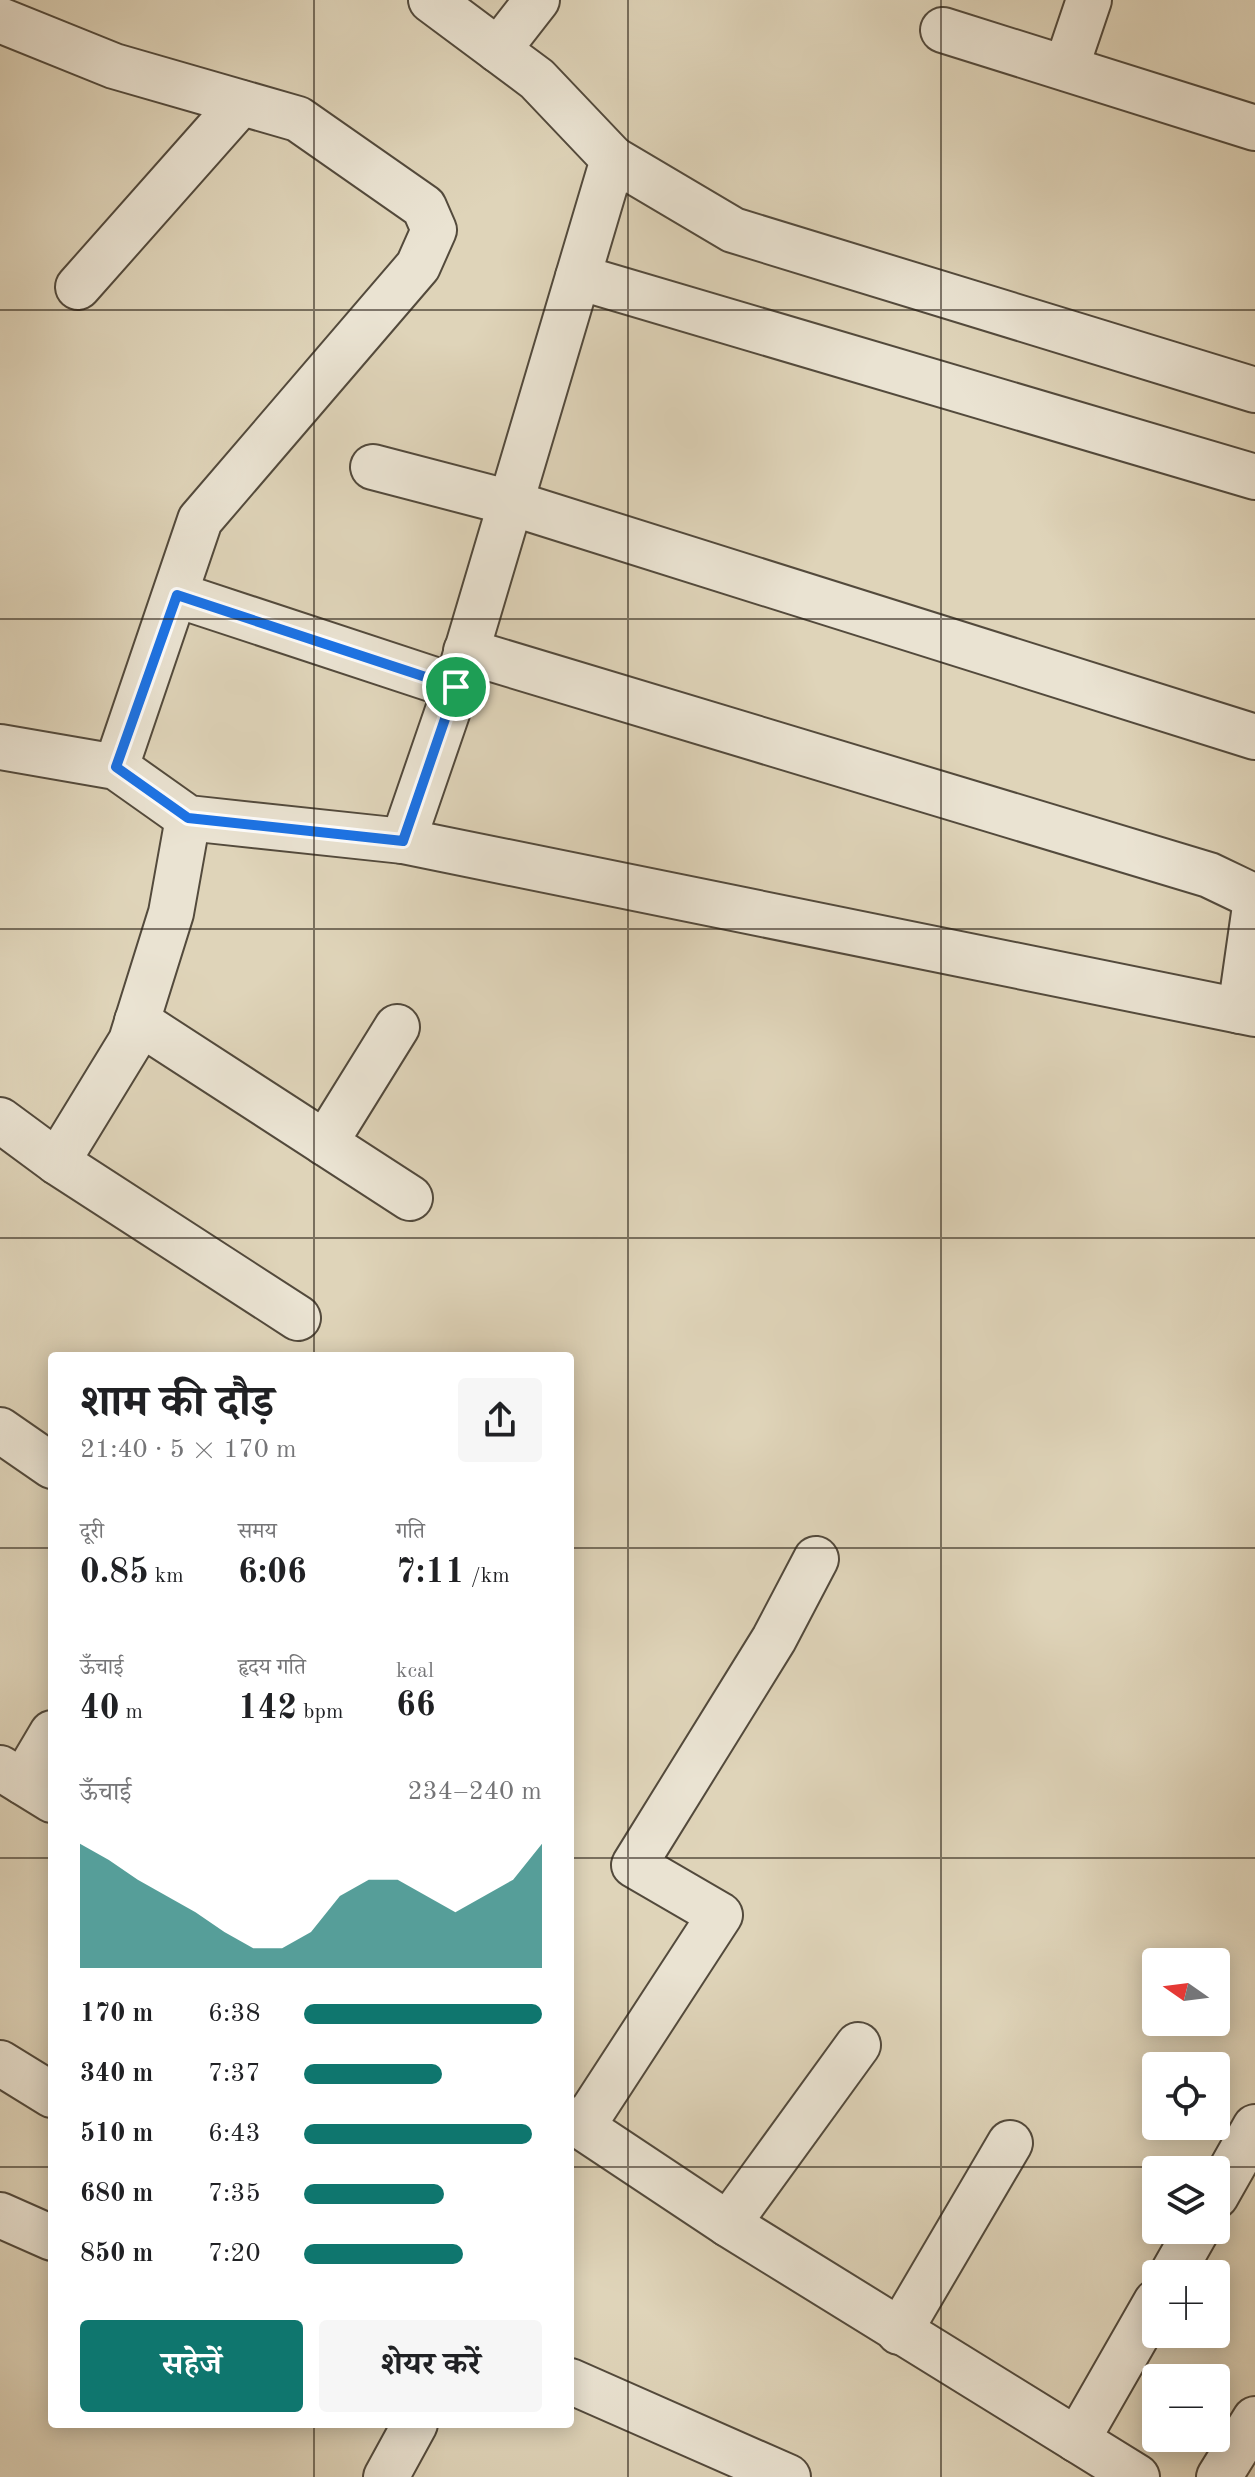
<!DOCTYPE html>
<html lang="hi">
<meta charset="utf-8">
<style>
body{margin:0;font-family:"Old Standard TT","Noto Serif Devanagari",serif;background:#f6f6f6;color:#202124;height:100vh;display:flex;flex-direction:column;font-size:30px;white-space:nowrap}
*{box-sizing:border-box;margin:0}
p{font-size:26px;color:#757577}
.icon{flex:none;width:44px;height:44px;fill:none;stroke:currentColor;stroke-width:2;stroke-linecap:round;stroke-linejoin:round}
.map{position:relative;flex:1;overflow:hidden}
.details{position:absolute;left:48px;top:1352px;width:526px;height:1076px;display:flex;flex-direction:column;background:#fff;border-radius:8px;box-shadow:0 4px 20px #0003}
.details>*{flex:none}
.needle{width:52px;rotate:284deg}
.fabs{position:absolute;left:1142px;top:1948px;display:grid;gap:16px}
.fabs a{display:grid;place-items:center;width:88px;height:88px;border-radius:8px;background:#fff;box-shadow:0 4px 20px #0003;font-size:40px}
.pin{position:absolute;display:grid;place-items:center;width:68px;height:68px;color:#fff;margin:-34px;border:4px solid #fff;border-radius:50%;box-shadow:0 2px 8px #0007}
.round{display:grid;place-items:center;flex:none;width:84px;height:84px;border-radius:8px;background:#f6f6f6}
.summary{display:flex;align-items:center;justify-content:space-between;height:136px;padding:0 32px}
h1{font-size:44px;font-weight:700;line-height:60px}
.metrics{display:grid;grid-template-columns:repeat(3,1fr);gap:12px;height:136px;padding:8px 32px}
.metrics div{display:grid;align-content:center}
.metrics b{font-size:34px;font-weight:700}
.metrics small{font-size:22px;font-weight:400}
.metrics p{font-size:22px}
.chart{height:224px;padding:16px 32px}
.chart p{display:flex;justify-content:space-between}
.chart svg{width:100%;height:144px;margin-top:8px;fill:#0f766e;opacity:.7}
.primary-button{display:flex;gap:16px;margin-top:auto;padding:16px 32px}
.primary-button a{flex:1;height:92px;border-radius:8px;background:#0f766e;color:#fff;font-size:32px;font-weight:700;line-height:92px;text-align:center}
.primary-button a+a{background:#f6f6f6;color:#202124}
ul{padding:0 32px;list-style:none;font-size:26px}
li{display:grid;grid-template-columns:128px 96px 1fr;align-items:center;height:60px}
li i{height:20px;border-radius:10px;background:#0f766e}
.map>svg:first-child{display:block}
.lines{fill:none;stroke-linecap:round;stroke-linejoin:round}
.minor-casing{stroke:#534a3c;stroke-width:48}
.minor{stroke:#eae3d2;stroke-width:44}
.route-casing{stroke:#fff;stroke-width:16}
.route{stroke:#1a73e8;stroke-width:10}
.grid{fill:none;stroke:#241c13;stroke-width:2;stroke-opacity:0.55}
</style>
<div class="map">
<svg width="1255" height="2477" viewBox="0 0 1255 2477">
<rect width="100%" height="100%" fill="#dfd4b9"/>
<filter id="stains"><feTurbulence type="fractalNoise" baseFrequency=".0025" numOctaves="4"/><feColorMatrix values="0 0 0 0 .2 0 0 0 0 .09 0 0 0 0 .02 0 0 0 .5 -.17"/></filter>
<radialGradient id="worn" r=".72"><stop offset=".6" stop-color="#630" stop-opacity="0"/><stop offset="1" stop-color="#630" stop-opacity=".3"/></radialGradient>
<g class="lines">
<g class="minor-casing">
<g id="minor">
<path d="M431 0 537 79 613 159 456 687 403 841 1255 1014"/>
<path d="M0 20 114 66 298 119 424 207 434 230 418 266 200 520 116 767"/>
<path d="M943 30 1255 128"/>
<path d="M498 50 537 0"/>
<path d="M1066 68 1089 0"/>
<path d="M613 159 733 230 1255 390"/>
<path d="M578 277 1255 477"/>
<path d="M78 287 241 103"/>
<path d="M373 467 511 503 1255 737"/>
<path d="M177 595 456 687"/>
<path d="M466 651 1209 875 1255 897"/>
<path d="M0 747 116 767 188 818 403 841"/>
<path d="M1240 1011 1255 906"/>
<path d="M137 1021 410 1198"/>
<path d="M0 1120 57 1162 298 1318"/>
<path d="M325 1143 397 1027"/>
<path d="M57 1162 131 1041 171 913 188 818"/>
<path d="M0 1430 52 1466"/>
<path d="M0 1768 52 1800"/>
<path d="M23 1782 52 1733"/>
<path d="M0 2063 52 2095"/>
<path d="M570 2119 728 2224 1137 2477"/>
<path d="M582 2127 720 1915 634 1865 774 1639 816 1559"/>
<path d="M1216 2196 1255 2127"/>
<path d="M0 2215 52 2238"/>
<path d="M728 2224 858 2045"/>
<path d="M1172 2274 1197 2230"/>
<path d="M899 2332 1010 2143"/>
<path d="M570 2381 788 2477"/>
<path d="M1077 2440 1156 2302"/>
<path d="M386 2477 415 2424"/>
<path d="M1219 2477 1255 2419"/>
</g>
</g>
<use href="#minor" class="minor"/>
</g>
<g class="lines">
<g class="route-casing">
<path id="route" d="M177 595 456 687 403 841 188 818 116 767Z"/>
</g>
<use href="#route" class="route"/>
</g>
<path class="grid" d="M314 0V1356M628 0V2477M941 0V2477M0 310H1255M0 619H1255M0 929H1255M0 1238H1255M0 1548H52M570 1548H1255M0 1858H52M570 1858H1255M0 2167H52M570 2167H1255M314 2424V2477"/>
<rect width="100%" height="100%" filter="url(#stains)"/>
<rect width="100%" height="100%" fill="url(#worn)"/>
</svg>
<div class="fabs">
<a><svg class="needle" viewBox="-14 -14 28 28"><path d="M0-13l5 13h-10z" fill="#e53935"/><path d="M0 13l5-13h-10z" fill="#757577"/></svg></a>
<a><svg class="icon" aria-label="locate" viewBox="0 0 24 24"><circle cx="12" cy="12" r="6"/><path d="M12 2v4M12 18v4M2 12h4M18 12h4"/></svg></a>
<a><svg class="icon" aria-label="layers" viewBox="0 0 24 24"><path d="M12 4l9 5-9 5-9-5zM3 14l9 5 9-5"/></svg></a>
<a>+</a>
<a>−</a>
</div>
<div class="pin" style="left:456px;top:687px;background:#1e9e55"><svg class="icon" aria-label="arrive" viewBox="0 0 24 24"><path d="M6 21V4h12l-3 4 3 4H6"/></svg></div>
<section class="details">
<div class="summary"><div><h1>शाम की दौड़</h1><p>21:40 · 5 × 170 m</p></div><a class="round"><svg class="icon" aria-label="share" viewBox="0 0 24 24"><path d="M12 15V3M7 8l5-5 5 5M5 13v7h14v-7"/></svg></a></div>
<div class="metrics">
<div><p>दूरी</p><b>0.85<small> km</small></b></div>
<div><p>समय</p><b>6:06</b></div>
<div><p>गति</p><b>7:11<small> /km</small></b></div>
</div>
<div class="metrics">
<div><p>ऊँचाई</p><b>40<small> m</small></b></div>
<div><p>हृदय गति</p><b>142<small> bpm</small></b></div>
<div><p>kcal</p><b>66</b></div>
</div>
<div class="chart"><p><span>ऊँचाई</span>234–240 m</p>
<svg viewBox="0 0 160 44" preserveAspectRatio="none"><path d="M0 44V6L10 11L20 17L30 22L40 27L50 33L60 38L70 38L80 33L90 22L100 17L110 17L120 22L130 27L140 22L150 17L160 6V44z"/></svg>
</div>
<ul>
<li><b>170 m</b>6:38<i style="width:100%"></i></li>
<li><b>340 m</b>7:37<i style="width:58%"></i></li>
<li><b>510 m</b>6:43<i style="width:96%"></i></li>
<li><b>680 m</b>7:35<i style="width:59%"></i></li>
<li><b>850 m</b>7:20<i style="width:67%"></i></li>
</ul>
<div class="primary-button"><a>सहेजें</a><a>शेयर करें</a></div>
</section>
</div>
